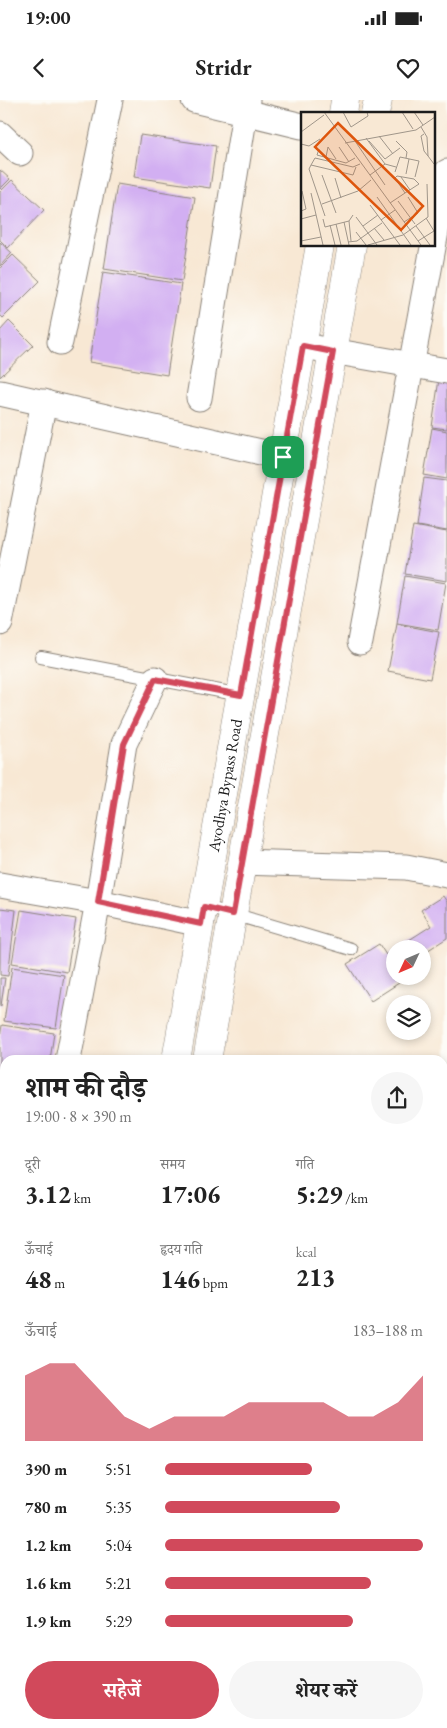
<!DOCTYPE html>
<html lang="hi">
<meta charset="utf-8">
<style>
body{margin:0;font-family:"EB Garamond","Noto Serif Devanagari",serif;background:#f6f6f6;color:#222;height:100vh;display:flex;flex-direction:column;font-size:19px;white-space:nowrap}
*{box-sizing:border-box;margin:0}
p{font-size:16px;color:#767676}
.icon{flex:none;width:28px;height:28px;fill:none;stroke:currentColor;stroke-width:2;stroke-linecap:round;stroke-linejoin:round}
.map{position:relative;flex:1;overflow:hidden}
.details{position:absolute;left:0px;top:955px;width:448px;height:674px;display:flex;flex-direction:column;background:#fff;border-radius:15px 15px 0 0;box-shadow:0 2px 8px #0003}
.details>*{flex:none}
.needle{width:32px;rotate:226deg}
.buttons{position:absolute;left:386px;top:840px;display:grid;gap:10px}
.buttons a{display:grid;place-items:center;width:45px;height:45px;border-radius:50%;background:#fff;box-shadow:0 2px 8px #0003;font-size:25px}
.pin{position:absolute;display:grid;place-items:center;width:42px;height:42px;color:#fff;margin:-21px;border-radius:10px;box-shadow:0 2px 8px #0006}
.round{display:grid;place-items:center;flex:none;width:52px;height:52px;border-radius:26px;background:#f6f6f6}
.head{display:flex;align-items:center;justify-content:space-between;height:85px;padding:0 25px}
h1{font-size:28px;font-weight:700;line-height:38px}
.stats{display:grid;grid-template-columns:repeat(3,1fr);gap:8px;height:85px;padding:5px 25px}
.stats div{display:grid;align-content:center}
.stats b{font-size:25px;font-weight:700}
.stats small{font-size:14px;font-weight:400}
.stats p{font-size:14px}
.chart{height:140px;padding:10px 25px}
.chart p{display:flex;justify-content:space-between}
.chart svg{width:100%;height:90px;margin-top:5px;fill:#d1495b;opacity:.7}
.action{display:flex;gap:10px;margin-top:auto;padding:10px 25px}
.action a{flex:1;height:58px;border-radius:30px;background:#d1495b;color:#fff;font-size:20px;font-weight:700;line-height:58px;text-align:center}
.action a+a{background:#f6f6f6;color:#222}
ul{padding:0 25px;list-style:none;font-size:16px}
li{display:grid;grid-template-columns:80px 60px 1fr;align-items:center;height:38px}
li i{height:12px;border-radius:6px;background:#d1495b}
.status{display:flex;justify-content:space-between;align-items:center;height:35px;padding:0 25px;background:#fff;direction:ltr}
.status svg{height:14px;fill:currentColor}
header{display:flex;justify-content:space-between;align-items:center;height:65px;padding:0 25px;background:#fff;font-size:22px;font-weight:700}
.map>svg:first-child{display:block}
.building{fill:#d2aff2}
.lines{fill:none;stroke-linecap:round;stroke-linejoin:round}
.lane-casing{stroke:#8a8278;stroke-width:14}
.street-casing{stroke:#8a8278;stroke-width:27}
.secondary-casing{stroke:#8a8278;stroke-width:29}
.primary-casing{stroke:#8a8278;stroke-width:29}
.lane{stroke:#fff;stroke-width:12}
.street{stroke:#fff;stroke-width:25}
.secondary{stroke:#fff;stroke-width:28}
.primary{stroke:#fff;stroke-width:28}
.route-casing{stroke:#fff;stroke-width:10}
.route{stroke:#d1495b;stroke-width:6}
.labels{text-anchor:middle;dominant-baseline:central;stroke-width:4.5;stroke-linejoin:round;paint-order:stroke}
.street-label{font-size:16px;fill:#1c1c1c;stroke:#fdfcf7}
.inset-road{fill:none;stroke:#a0968a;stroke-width:1}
.view{fill:#de560d;fill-opacity:0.15;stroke:#de560d;stroke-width:2.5}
.inset-edge{fill:none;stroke:#1c1c1c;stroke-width:2.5}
</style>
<div class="status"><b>19:00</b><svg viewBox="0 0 49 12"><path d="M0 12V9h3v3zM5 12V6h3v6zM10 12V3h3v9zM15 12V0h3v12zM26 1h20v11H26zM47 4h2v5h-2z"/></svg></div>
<header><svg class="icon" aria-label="back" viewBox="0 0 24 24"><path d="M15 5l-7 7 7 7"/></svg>Stridr<svg class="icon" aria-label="heart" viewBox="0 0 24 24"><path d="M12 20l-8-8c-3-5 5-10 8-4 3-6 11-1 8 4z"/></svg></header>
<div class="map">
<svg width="447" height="1628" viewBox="0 0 447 1628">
<rect width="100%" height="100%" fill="#fdfcf7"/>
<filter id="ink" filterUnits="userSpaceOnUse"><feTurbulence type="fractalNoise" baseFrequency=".02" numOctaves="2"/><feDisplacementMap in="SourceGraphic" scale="10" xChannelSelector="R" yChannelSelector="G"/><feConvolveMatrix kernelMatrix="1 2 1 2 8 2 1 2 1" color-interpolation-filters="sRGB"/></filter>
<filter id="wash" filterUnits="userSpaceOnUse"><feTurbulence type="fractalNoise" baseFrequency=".0096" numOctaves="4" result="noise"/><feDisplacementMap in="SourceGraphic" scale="20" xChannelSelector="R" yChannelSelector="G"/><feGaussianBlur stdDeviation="1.12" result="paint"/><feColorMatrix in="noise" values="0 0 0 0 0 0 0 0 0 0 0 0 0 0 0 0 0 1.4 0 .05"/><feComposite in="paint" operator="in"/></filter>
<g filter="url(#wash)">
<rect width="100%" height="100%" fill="#f8e8d4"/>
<g id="blocks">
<g class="building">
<path d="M140 35 216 46 210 88 134 77Z"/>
<path d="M0 70 10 79 0 89Z"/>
<path d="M12 80 44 110 8 148 0 140V92Z"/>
<path d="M117 84 195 97 182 181 104 169Z"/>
<path d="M0 142 12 153 0 166Z"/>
<path d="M13 155 40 181 3 218 0 215V168Z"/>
<path d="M103 172 181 184 167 275 89 262Z"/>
<path d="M9 221 33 245 0 277V231Z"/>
<path d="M439 279 447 280V329L432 327Z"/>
<path d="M432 328 447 331V379L424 375Z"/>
<path d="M424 378 447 381V431L417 426Z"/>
<path d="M413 426 447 432V481L405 474Z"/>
<path d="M405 476 446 483 438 530 397 523Z"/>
<path d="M397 524 439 532 430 579 388 571Z"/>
<path d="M443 796 447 802V838L422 854V849H395L431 826 421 810Z"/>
<path d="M0 808 16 810 8 876 0 875Z"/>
<path d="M21 810 76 819 67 872 12 863Z"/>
<path d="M379 844 386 855 395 849V876H399L402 881 371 901 347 864Z"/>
<path d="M12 867 64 875 56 928 4 921Z"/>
<path d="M0 878H5L1 906H0Z"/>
<path d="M2 925 54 933 50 960H5V972L0 971V938Z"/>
<path d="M0 974 5 975V1021L0 1020Z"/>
<path d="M0 1022H5V1076L0 1075Z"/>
<path d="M0 1087 5 1088V1138L0 1137Z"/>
<path d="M0 1140 5 1141V1190L0 1189Z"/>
<path d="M0 1193 5 1194V1245L1 1267Z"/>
<path d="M442 1441 447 1448V1482L442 1485Z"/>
<path d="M447 1488V1538L445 1539 442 1535V1491Z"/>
<path d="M202 1624H263L260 1628H209Z"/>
</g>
</g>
</g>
<g filter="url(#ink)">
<use href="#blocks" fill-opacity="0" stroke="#8a8278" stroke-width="1"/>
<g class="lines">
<g class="lane-casing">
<g id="lane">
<path d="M41 557 241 595"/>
<path d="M204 807 233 814 351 849"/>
</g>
</g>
<g class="street-casing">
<g id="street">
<path d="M194 0 302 26"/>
<path d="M0 34 20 53"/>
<path d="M60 242 110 0"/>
<path d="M303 246 447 271"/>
<path d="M0 293 283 357"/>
<path d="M199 298 247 0"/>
<path d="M0 523 44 302"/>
<path d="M360 542 447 72"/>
<path d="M242 762 406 767 447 775"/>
<path d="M0 785 98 802 201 824"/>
<path d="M68 960 98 802 124 644 155 579"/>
<path d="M442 1105 447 1113"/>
<path d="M442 1338 447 1345"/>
<path d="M442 1415 447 1423"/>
<path d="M442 1562 447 1560"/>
</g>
</g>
<g class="secondary-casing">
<path id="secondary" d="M0 1286 5 1289"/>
</g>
<g class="primary-casing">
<g id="primary">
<path d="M343 14 345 0"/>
<path d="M375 14 378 0"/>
<path id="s1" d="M176 960 320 145"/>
<path d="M207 960 352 145"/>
<path d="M59 1628 60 1624"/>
<path d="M89 1628 90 1624"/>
</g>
</g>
<use href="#lane" class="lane"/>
<use href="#street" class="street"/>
<use href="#secondary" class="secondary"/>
<use href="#primary" class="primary"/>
</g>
</g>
<g class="lines" filter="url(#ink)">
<g class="route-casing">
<path id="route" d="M303 246 333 252 233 814 204 807 201 824 98 802 124 644 155 579 241 595Z"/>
</g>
<use href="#route" class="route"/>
</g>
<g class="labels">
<g class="street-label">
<text stroke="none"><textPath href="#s1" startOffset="279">Ayodhya Bypass Road</textPath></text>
</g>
</g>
<g transform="translate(301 12)">
<rect width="134" height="134" fill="#f8e8d4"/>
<path class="inset-road" d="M23 0 120 133M42 0 50 15 67 4 66 0M101 0 112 17M113 0 122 13M120 15 126 25 127 44 133 52M0 20 23 3M123 22 120 24 123 39 127 44M78 24 92 42M65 26 84 52 95 55M54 29 84 73M68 29 84 47M95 29 106 40 105 46M44 31 115 18 134 5M0 32 8 34 19 27M38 35 48 50M18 37 16 43 45 51 54 46M25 45 27 35 35 47M84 47 99 36M10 53 8 57 24 104M55 55 52 63 10 53 14 46 52 55 59 52M94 60 99 45 118 49 114 65M105 62 108 47M21 63 35 101M69 63 84 52M100 65 109 78M34 66 40 86M10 81 22 133M76 85 110 133M97 89 114 112M89 91 104 81 118 72 113 67 96 64 94 66 104 81M21 92 57 79 70 68M69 93 99 133M0 99 5 97 1 79M55 105 76 133M0 107 15 103M22 107 24 115 48 109 52 103M80 108 94 98M48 109 50 129M43 110 48 133M103 110 117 101 107 85M35 112 40 133M29 113 34 133M62 114 77 103M115 114 129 133M73 116 83 128M55 120 65 133M0 129 20 125M117 129 133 119 125 106M47 130 56 129 81 111M67 133 102 123 127 105 126 72"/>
<path class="view" d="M37 11 122 94 100 118 14 35Z"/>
<rect width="134" height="134" class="inset-edge"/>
</g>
</svg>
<div class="buttons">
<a><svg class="needle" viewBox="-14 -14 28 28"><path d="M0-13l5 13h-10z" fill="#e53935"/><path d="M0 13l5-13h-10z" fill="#767676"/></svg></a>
<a><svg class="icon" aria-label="layers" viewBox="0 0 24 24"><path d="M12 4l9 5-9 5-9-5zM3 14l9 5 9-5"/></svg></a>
</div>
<div class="pin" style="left:283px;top:357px;background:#1e9e55"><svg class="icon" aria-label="arrive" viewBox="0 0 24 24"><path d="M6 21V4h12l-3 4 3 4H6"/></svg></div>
<section class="details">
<div class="head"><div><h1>शाम की दौड़</h1><p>19:00 · 8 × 390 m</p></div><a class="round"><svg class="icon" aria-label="share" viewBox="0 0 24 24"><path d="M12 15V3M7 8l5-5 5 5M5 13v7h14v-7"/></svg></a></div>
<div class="stats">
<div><p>दूरी</p><b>3.12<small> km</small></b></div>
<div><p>समय</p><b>17:06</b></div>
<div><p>गति</p><b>5:29<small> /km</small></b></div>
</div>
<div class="stats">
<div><p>ऊँचाई</p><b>48<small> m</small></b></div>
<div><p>हृदय गति</p><b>146<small> bpm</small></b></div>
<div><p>kcal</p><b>213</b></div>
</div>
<div class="chart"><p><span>ऊँचाई</span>183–188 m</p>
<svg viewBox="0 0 160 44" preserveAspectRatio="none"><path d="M0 44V12L10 6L20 6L30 19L40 32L50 38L60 32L70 32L80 32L90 25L100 25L110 25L120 25L130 32L140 32L150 25L160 12V44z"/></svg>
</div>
<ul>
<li><b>390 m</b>5:51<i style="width:57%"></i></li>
<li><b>780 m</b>5:35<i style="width:68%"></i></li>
<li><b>1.2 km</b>5:04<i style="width:100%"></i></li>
<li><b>1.6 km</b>5:21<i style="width:80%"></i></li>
<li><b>1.9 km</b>5:29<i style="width:73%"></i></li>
</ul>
<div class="action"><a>सहेजें</a><a>शेयर करें</a></div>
</section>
</div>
